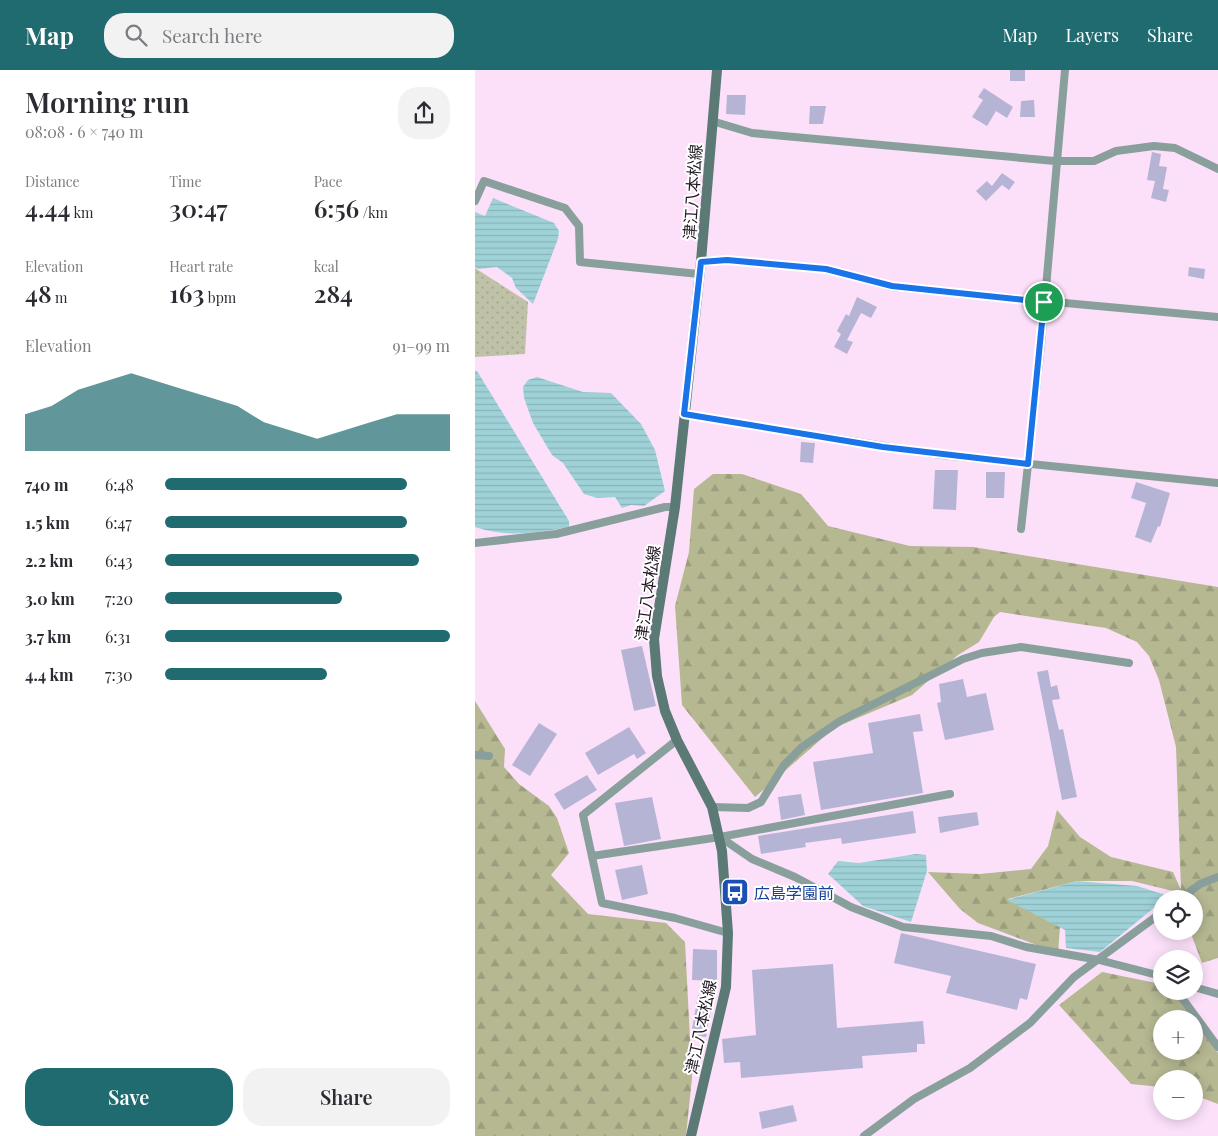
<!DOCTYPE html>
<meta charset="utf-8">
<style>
body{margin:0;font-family:"Playfair Display","Noto Sans JP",serif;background:#f2f2f3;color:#2b2b33;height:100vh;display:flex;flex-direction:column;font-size:19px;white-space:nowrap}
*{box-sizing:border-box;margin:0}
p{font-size:16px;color:#7c7c81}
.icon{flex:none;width:28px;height:28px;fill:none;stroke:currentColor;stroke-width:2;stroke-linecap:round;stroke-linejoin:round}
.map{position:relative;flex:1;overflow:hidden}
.panel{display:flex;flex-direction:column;background:#fff;width:475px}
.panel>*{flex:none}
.controls{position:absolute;left:678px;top:820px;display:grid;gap:10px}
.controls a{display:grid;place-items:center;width:50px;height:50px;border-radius:50%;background:#fff;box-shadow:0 2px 12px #0003;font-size:25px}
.pin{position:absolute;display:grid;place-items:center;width:42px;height:42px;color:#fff;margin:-21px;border:2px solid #fff;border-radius:50%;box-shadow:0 1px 5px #0007}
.round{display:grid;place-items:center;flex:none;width:52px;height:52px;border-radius:20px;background:#f2f2f3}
.summary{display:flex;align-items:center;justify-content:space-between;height:85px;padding:0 25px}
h1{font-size:28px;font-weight:600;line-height:38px}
.figures{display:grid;grid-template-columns:repeat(3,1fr);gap:8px;height:85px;padding:5px 25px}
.figures div{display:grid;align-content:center}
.figures b{font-size:25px;font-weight:600}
.figures small{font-size:14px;font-weight:400}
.figures p{font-size:14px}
.chart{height:140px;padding:10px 25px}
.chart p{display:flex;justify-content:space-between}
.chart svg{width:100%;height:90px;margin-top:5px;fill:#1f6b70;opacity:.7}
.cta{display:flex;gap:10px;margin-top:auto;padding:10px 25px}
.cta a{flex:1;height:58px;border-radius:20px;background:#1f6b70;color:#fff;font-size:20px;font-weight:600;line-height:58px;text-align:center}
.cta a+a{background:#f2f2f3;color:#2b2b33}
ul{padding:0 25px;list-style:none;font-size:16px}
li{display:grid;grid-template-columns:80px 60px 1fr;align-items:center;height:38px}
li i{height:12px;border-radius:6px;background:#1f6b70}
header{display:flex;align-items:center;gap:30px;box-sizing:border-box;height:70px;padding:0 25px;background:#1f6b70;color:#fff}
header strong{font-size:24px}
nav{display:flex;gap:28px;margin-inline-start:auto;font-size:18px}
.search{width:350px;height:45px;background:#f2f2f3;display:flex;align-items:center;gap:12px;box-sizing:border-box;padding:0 18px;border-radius:20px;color:#7c7c81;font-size:19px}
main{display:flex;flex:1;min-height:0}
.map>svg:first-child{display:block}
.grass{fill:url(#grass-dots)}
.forest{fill:url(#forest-firs);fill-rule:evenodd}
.water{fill:url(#water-rules)}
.building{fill:#b6b4d4}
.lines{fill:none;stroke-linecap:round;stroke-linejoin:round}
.minor{stroke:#899f9c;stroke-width:8}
.secondary{stroke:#5b7a76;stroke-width:10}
.route-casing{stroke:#fff;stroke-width:10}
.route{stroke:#1a73e8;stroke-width:6}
.labels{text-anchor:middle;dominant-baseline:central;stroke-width:4;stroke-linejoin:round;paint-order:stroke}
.street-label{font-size:16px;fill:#201720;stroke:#fff}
.transit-label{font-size:16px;fill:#164399;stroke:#fff;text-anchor:start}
</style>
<header>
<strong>Map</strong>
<div class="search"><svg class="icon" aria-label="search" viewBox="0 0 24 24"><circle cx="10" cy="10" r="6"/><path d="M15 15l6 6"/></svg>Search here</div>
<nav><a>Map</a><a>Layers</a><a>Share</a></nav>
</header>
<main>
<section class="panel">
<div class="summary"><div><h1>Morning run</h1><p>08:08 · 6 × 740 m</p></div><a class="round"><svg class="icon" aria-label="share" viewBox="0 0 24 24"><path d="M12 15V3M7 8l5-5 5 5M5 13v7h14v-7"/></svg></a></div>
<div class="figures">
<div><p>Distance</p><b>4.44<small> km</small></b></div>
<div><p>Time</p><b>30:47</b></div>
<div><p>Pace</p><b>6:56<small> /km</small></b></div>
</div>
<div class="figures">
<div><p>Elevation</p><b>48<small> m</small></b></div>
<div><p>Heart rate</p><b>163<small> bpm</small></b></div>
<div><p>kcal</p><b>284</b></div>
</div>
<div class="chart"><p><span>Elevation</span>91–99 m</p>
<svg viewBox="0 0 160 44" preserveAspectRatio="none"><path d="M0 44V26L10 22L20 14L30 10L40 6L50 10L60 14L70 18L80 22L90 30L100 34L110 38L120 34L130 30L140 26L150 26L160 26V44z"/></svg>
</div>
<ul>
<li><b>740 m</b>6:48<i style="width:85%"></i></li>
<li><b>1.5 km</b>6:47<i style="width:85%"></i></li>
<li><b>2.2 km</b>6:43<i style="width:89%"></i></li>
<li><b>3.0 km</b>7:20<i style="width:62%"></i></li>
<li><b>3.7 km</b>6:31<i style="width:100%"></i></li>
<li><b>4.4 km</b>7:30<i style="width:57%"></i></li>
</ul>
<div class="cta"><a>Save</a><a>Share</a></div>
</section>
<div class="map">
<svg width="743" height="1066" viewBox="0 0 743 1066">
<defs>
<pattern id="grass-dots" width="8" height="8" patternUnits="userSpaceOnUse" patternTransform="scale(1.25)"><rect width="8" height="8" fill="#c0c2a7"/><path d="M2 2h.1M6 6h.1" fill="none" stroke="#a5a68f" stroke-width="1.8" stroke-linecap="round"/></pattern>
<pattern id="forest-firs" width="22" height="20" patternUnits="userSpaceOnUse" patternTransform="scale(1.25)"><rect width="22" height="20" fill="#b5b891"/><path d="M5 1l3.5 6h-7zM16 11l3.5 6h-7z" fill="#9b9d7d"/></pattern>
<pattern id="water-rules" width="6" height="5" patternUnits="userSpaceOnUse" patternTransform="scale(1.25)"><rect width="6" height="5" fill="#9fd2d8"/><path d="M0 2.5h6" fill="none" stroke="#89b4b9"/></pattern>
</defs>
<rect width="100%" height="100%" fill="#fce0fa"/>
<path class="grass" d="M0 198 53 232 50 284 0 287Z"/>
<g class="forest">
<path d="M238 404H267L326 424 353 456 435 476 498 477 743 517V888L727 893 715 861H719V829H707L706 823 657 811H602L533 829 585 857 583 883 503 853 485 839 453 802 505 804 556 799 573 776 582 740 605 767 636 787 698 802 706 820 701 677 684 610 674 586 662 572 631 558 525 542 519 547 504 572 483 585 437 625 359 658 280 727 207 635 200 536 214 482 219 419Z"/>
<path d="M0 631 30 679 29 697 44 714 74 736 82 748 94 783 76 805 113 844 191 853 210 872 217 1008 211 1066H0Z"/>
<path d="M627 902 686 914V921H702L743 983V1034L719 1025V1009H686V1017L656 1014 584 935ZM686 949H719V981H686Z"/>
</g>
<g class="water">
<path d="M18 128 79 153 84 161 83 169 58 234 41 218 37 208 22 197 3 199 0 197V142L10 146Z"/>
<path d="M0 301H2L94 451V457C59 463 34 468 0 457Z"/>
<path d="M62 307 108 322 136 323 166 354 180 380 190 421 169 436 156 435 147 438 140 427 122 428 109 424 88 393 77 385 58 353 49 328 48 317 53 310Z"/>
<path d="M441 784 451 785 452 801 436 852 388 836 353 804 363 791 384 793Z"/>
<path d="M602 811 662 816 694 826 686 829V832L625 882 591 878 590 860 532 830Z"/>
</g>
<g class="building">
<rect x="535" y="0" width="15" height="11"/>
<path d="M509 18 538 37 532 48 521 41 512 56 497 47 508 30 503 27Z"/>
<path d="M252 25H271L270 45 251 44Z"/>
<path d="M559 30 560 47H545L546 31Z"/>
<path d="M335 36H351L348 54H334Z"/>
<path d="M677 82 686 84 684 96 692 97 688 119 694 120 691 132 676 128 680 111 672 110Z"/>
<path d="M527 103 540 112 534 120 527 115 511 131 501 121 512 111 517 116Z"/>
<path d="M714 197 730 199 729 209 713 206Z"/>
<path d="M382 227 402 237 396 248 386 243 372 270 378 272 372 284 359 277 366 264 362 261 371 244 374 246Z"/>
<path d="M326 372 340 373 338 393 325 392Z"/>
<path d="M460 400H483L481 440 458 439Z"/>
<path d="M511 402H530L529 428H511Z"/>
<path d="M661 412 695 423 685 457 683 456 676 473 660 467 671 433 656 428Z"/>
<path d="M167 576 181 636 159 641 146 580Z"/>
<path d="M573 600 576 617 582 615 585 629 577 630 584 660 588 659 602 727 587 730 562 602Z"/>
<path d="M488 609 492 627 511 623 519 660 470 670 462 633 466 632 464 614Z"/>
<path d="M445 644 448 661 438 662 448 723 346 740 338 692 398 683 393 653Z"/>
<path d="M64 653 82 664 55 706 37 695Z"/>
<path d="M154 657 171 683 162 689 159 684 123 705 110 683Z"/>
<path d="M112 705 122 720 89 740 79 724Z"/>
<path d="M326 724 330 745 306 750 303 727Z"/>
<path d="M177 727 186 769 149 776 140 733Z"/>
<path d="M438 741 441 763 367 774 366 768 330 773 331 777 286 784 283 766Z"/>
<path d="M502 742 504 755 465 763 463 747Z"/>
<path d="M167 795 173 824 147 830 140 800Z"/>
<path d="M426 863 561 894 552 930 545 928 542 940 471 923 476 906 419 893Z"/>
<path d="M218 879 242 880V911L217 910Z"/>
<path d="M358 894 362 958 448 951 450 974H442V982L387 986 388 998 266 1008 265 992 249 993 247 969 281 965 277 900Z"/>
<path d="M223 925 238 928 231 967 216 965Z"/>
<path d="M318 1035 322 1051 287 1059 284 1042Z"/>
</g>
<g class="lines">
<g class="minor">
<path d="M237 51 277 63 580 91H619L641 81 679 76 700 78 743 99"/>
<path d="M0 131 9 111 90 138 104 156 105 192 224 204"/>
<path d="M226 191 252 190 351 199 417 217 743 247"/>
<path d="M209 344 466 385 743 413"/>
<path d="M546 459 566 275 590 0"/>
<path d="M0 473 81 464 190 437H200"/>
<path d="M202 670 108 745 127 833 200 848 253 863"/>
<path d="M0 685 14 686"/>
<path d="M237 737 273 738 286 732 309 695 327 677 365 651 488 589 507 583 546 577 654 593"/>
<path d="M245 767 277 789 320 807 376 837 428 857 516 866 551 877 624 890 686 906"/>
<path d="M117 786 245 767 475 724"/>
<path d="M705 829 725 814 743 807"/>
<path d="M719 917 743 924"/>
<path d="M702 921 743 977"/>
<path d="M389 1066 439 1029 495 998 555 953 599 907 686 843"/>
</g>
<path class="secondary" d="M216 1066 251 917 253 863 247 781 237 737 202 670 190 641 182 606 179 569 200 437 226 191 242 0"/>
</g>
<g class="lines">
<g class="route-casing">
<path id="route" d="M252 190 351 199 417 216 569 232 553 394 408 377 209 344 226 192Z"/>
</g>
<use href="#route" class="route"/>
</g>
<defs>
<g id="bus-square" transform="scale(1.4375)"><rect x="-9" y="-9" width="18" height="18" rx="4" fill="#1a4fb4" stroke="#fff"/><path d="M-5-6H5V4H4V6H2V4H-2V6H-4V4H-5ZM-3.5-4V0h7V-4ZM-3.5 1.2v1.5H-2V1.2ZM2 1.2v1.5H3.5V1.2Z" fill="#fff"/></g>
</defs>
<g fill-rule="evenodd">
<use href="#bus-square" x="260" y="822"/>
</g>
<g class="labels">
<g class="street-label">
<text transform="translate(217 122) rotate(-86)">津江八本松線</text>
<text transform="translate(172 523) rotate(-82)">津江八本松線</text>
<text transform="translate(225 957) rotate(-78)">津江八本松線</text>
</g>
<g class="transit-label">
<text x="279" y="822">広島学園前</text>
</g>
</g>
</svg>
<div class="controls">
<a><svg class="icon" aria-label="locate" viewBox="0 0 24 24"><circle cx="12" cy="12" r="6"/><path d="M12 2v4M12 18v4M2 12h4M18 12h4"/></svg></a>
<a><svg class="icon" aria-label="layers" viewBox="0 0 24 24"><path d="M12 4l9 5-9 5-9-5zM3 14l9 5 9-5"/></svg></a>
<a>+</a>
<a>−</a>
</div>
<div class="pin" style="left:569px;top:232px;background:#1e9e55"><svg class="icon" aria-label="arrive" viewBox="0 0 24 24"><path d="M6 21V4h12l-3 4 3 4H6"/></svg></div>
</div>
</main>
